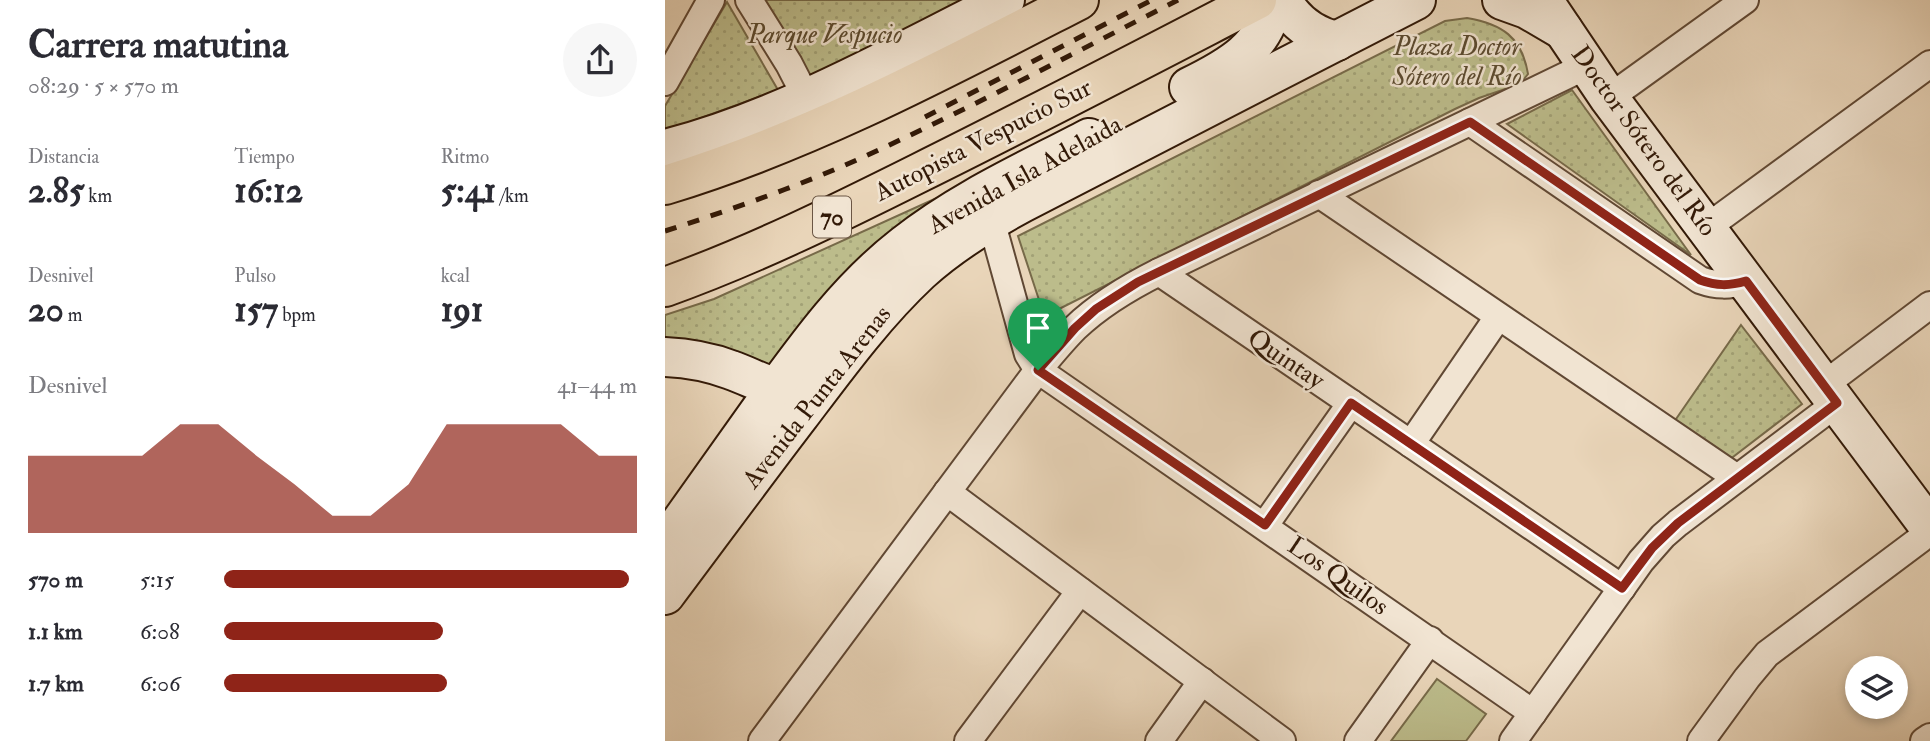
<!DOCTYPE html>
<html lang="es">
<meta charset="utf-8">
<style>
body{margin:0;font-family:"IM FELL Double Pica",serif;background:#f7f7f7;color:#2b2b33;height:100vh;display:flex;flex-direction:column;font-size:26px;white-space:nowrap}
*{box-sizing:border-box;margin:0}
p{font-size:23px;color:#7c7c81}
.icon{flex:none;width:38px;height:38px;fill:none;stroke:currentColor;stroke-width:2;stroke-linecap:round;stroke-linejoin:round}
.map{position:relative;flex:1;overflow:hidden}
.sheet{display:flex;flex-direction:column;background:#fff;width:665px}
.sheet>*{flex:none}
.tools{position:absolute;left:1180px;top:656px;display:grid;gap:14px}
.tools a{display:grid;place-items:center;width:63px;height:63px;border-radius:50%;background:#fff;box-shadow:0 4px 10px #0003;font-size:35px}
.pin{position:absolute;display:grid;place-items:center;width:60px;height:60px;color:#fff;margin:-72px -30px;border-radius:50% 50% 50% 0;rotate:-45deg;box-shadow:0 0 7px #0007}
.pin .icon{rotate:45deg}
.round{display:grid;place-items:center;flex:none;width:74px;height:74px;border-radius:37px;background:#f7f7f7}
.overview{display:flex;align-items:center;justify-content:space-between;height:119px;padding:0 28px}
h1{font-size:38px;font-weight:700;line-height:52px}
.metrics{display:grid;grid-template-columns:repeat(3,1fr);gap:10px;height:119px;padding:7px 28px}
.metrics div{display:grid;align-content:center}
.metrics b{font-size:35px;font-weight:700}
.metrics small{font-size:19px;font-weight:400}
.metrics p{font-size:19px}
.chart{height:196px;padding:14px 28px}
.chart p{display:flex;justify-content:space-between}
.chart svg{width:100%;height:126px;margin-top:7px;fill:#8f2418;opacity:.7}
ul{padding:0 28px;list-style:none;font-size:23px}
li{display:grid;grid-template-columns:112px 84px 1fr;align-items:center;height:52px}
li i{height:18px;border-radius:9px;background:#8f2418}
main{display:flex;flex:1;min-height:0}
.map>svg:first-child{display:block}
.grass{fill:url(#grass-dots);stroke:#776a49;stroke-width:2}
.pitch{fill:#bcbc8b;stroke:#776a49;stroke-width:2}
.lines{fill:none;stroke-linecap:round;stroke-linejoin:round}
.minor-casing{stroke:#604834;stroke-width:30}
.secondary-casing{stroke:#321907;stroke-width:42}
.motorway-casing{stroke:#321907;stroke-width:42}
.minor{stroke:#f1e4d2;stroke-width:26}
.secondary{stroke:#f1e4d2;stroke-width:38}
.motorway{stroke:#e9d5b9;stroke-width:38}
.rail{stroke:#321907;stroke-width:5;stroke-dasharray:12 12;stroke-linecap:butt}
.route-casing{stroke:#fff;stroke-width:14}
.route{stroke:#8f2418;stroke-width:9}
.labels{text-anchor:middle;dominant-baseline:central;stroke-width:5;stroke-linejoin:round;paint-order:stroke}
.shield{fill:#f1e4d2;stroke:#6b5644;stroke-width:2}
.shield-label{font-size:24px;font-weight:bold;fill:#321907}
.park-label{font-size:26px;font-style:italic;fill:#5b4a2f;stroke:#f1e4d2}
.street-label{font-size:26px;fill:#321907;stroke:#f1e4d2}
</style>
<main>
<section class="sheet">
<div class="overview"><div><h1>Carrera matutina</h1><p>08:29 · 5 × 570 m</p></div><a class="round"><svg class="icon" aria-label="share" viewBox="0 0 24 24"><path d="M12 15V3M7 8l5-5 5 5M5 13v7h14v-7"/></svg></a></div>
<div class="metrics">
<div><p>Distancia</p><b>2.85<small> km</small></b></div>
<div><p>Tiempo</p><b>16:12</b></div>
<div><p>Ritmo</p><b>5:41<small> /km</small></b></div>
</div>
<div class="metrics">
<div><p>Desnivel</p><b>20<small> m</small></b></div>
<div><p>Pulso</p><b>157<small> bpm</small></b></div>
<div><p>kcal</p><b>191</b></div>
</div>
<div class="chart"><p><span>Desnivel</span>41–44 m</p>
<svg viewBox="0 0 160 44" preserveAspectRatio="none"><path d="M0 44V17L10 17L20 17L30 17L40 6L50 6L60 17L70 27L80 38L90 38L100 27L110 6L120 6L130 6L140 6L150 17L160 17V44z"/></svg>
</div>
<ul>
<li><b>570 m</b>5:15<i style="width:98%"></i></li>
<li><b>1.1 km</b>6:08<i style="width:53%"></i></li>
<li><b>1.7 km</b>6:06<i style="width:54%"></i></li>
</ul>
</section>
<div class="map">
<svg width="1265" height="741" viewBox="0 0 1265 741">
<defs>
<pattern id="grass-dots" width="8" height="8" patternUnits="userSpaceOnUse" patternTransform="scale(1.75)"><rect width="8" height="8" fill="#bcbc8b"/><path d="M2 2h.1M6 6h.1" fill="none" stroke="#a2a176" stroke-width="1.8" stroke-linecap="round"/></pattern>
</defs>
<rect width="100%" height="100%" fill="#e9d5b9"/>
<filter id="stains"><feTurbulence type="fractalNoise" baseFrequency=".00286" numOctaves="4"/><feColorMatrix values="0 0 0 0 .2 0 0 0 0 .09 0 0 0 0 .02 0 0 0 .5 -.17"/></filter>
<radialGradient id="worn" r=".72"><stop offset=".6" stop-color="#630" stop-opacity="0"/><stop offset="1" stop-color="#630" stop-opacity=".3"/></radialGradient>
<g class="grass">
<path d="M97 0H311L148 75 143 74Z"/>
<path d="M62 2 113 90 0 131V106Z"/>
<path d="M802 18C837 24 857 37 863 74L855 84 814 98 790 109 396 308 386 311 377 309 353 236 780 21Z"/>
<path d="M907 90 1026 255 842 124Z"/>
<path d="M296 187 106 372 0 344V315L49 299Z"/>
<path d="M1076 325 1137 404 1064 460 1009 422Z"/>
</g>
<path class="pitch" d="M772 679 821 714 801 741H726Z"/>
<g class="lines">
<g class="minor-casing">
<g id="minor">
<path d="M84 0 124 64 141 97"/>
<path d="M0 82 46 0"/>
<path d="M944 98 1080 0"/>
<path d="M805 122 1035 280C1052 286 1064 286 1081 281"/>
<path d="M654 194 1072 478"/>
<path d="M326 220 363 354 373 370 868 713"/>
<path d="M1041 228 1265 64"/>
<path d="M494 272 957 588"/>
<path d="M1159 385 1265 305"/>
<path d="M746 444 833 317"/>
<path d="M282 492 617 741"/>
<path d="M600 525 686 403"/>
<path d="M97 741 373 370C385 356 397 341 410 328 435 304 464 287 494 272L923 65"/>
<path d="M303 741 415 591"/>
<path d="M494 741 537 681"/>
<path d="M693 741 765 640"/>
<path d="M848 741 976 561 998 536 1013 523 1172 403"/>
<path d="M1036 741 1082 678 1102 654 1265 532"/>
<path d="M1259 741 1265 737"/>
</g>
</g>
<g class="secondary-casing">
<g id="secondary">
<path d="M617 0C629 21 648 36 672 41"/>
<path d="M837 0 862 9 898 30"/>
<path d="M878 0 944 98 1265 528"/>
<path d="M524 87C563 68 602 47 608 0"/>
<path d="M0 149C116 120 233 53 340 0"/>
<path d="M0 357C23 358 45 362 66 370 89 378 111 392 136 392"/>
<path d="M0 544C32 499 64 454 96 409 139 350 181 290 239 245 296 200 361 171 424 138"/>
<path d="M0 595C45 535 89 475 135 415 172 366 210 314 255 272 286 244 320 223 357 203L751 0"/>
</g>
</g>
<g class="motorway-casing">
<g id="motorway">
<path d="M0 185C145 141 280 69 414 0"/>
<path d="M0 287C89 255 172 214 256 172 369 116 480 58 592 0"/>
</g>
</g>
<use href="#minor" class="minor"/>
<use href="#secondary" class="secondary"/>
<use href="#motorway" class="motorway"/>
<g class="rail">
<path d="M260 117 487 0"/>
<path d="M0 231C65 210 131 187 194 159 302 110 407 54 513 0"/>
</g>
</g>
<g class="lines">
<g class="route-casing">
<path id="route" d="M805 122 1035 280C1052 286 1064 286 1081 281L1172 403 1013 523 987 548 957 588 686 403 600 525 373 370 410 328 431 309 473 282Z"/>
</g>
<use href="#route" class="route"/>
</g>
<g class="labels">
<rect class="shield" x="148" y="196.5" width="38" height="41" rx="5"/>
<g class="shield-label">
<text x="167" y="217">70</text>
</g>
<g class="park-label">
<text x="160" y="35">Parque Vespucio</text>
<text x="792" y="47">Plaza Doctor<tspan x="792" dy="30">Sótero del Río</tspan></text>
</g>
<g class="street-label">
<text transform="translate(318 140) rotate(-27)">Autopista Vespucio Sur</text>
<text transform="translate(979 141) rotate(54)">Doctor Sótero del Río</text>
<text transform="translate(360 175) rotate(-29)">Avenida Isla Adelaida</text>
<text transform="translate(621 359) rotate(34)">Quintay</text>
<text transform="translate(152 397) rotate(-52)">Avenida Punta Arenas</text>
<text transform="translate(673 576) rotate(35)">Los Quilos</text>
</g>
</g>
<rect width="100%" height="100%" filter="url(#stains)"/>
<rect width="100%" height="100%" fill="url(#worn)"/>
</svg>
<div class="tools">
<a><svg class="icon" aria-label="layers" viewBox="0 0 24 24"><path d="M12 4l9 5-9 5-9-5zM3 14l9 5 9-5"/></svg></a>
</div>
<div class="pin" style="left:373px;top:370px;background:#1e9e55"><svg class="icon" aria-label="arrive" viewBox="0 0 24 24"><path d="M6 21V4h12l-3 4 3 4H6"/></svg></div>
</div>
</main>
